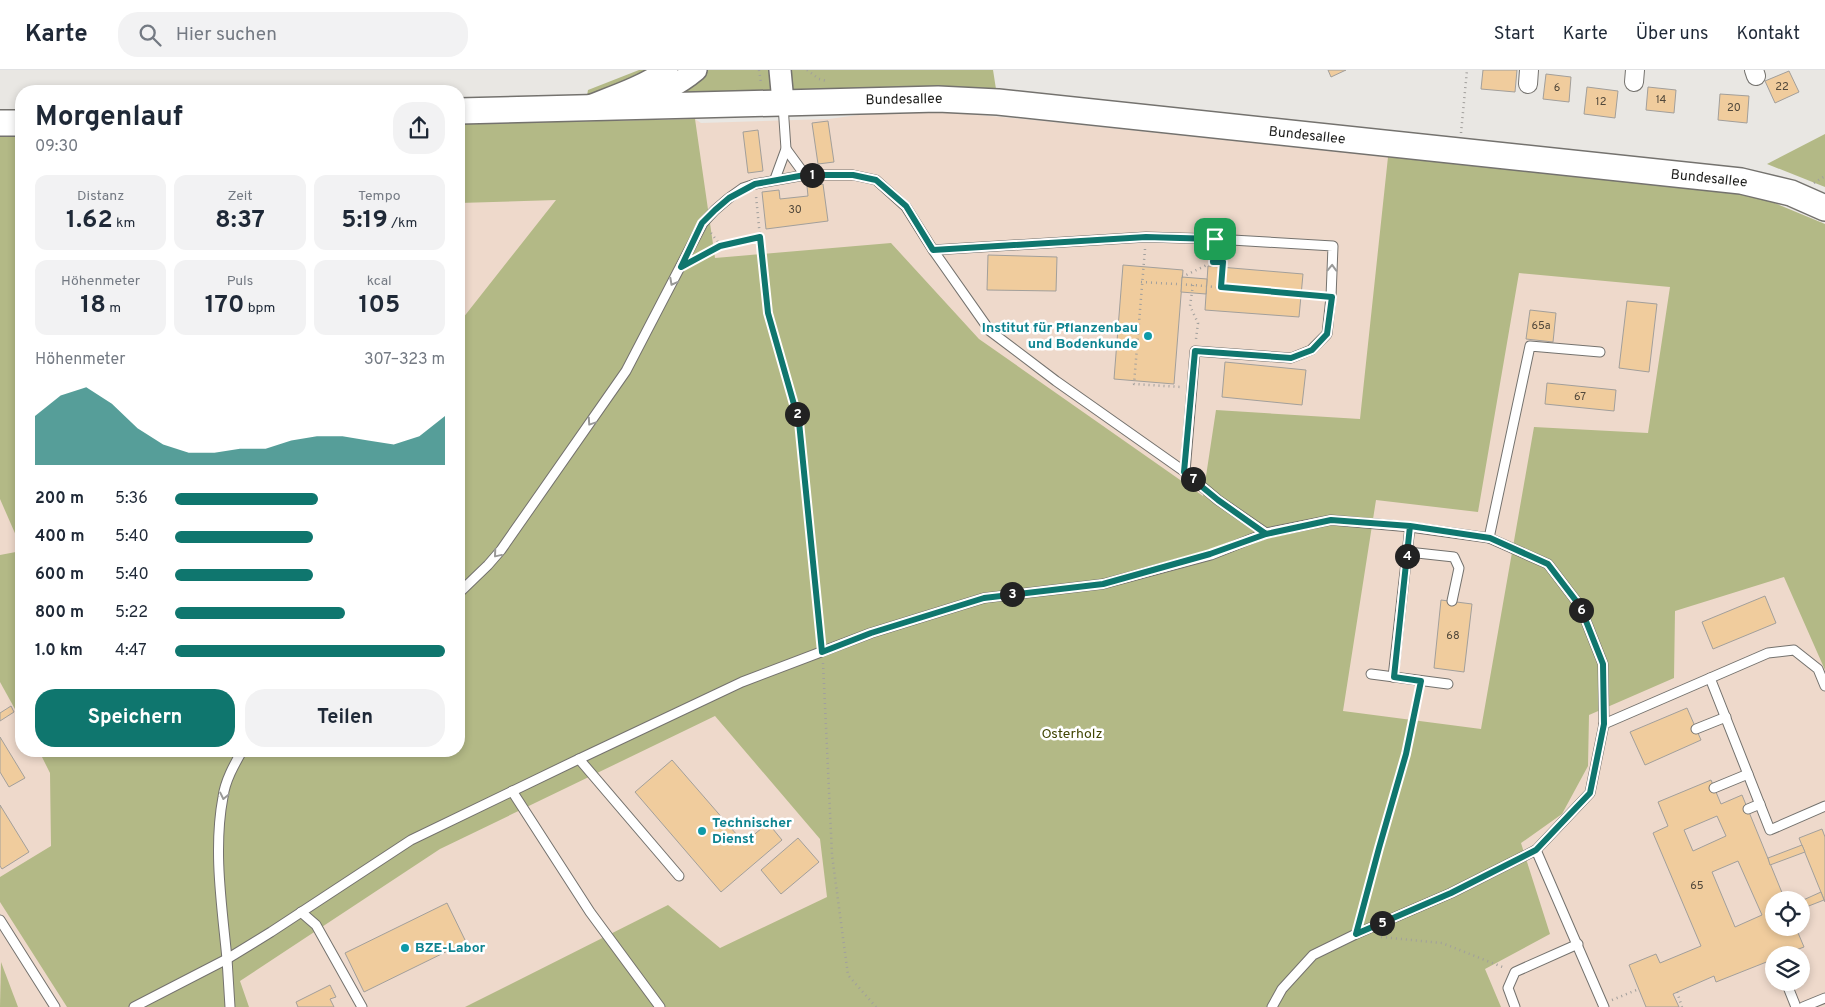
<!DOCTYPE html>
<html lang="de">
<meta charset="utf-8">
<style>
body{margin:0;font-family:Overpass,sans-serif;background:#f2f2f3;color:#1f2937;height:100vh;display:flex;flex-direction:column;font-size:19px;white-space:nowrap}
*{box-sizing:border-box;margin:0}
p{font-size:16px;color:#747a83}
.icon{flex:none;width:28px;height:28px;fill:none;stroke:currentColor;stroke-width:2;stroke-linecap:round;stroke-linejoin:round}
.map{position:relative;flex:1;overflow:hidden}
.panel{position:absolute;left:15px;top:15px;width:450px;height:672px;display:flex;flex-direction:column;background:#fff;border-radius:20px;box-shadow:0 2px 8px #0003}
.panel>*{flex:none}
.buttons{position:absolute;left:1765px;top:821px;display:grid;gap:10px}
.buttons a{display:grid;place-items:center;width:45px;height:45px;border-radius:50%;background:#fff;box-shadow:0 2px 8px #0003;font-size:25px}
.pin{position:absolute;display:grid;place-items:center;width:42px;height:42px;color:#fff;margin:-21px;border-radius:10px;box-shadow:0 2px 8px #0006}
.km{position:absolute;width:25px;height:25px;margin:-12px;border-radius:50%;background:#222;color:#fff;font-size:14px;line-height:25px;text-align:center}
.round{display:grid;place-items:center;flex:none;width:52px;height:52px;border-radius:20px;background:#f2f2f3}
.headline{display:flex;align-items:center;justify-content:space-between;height:85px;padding:0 20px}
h1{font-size:28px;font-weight:700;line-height:38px}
.metrics{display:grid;grid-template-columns:repeat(3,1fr);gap:8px;height:85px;padding:5px 20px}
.metrics div{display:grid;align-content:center;border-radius:12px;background:#f2f2f3;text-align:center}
.metrics b{font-size:25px;font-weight:700}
.metrics small{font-size:14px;font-weight:400}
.metrics p{font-size:14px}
.chart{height:140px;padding:10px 20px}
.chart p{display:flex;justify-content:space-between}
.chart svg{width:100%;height:90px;margin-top:5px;fill:#0f766e;opacity:.7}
.button{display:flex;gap:10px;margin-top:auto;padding:10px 20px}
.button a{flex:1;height:58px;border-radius:20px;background:#0f766e;color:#fff;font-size:20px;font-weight:700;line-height:58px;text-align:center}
.button a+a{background:#f2f2f3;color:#1f2937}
ul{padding:0 20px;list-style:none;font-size:16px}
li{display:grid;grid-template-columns:80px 60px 1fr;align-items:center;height:38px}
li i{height:12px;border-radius:6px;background:#0f766e}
header{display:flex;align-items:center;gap:30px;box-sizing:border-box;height:70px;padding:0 25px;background:#fff;border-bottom:1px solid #e0e1e3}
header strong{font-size:24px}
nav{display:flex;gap:28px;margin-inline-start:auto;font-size:18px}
.search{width:350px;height:45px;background:#f2f2f3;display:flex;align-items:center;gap:12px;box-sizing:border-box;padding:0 18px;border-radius:20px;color:#747a83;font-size:19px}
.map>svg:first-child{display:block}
.commercial{fill:#eed9cb;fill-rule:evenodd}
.green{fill:#b3b986;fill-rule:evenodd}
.building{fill:#f0cc9d;stroke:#a29f9b;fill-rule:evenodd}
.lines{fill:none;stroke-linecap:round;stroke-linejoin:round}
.service-casing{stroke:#74726e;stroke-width:11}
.minor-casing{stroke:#74726e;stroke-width:20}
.tertiary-casing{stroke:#74726e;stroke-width:24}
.secondary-casing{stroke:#74726e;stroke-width:28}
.path{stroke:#a19f9c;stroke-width:2.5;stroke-dasharray:1 4;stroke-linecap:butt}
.service{stroke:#fff;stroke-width:9}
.minor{stroke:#fff;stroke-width:18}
.tertiary{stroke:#fff;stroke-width:21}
.secondary{stroke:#fff;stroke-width:25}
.oneway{stroke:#999998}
.route-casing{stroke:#fff;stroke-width:10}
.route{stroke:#0f766e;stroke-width:6}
.culture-dot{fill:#0f9aa8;stroke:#fff;stroke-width:2}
.labels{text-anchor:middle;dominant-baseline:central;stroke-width:5;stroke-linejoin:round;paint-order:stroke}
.number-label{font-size:11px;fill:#51483b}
.street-label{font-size:14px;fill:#1c1c1a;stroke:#fff}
.culture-label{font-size:14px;font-weight:bold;fill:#0d838f;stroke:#fff;text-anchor:start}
.park-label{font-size:14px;fill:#424604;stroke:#fff}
</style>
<header>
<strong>Karte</strong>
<div class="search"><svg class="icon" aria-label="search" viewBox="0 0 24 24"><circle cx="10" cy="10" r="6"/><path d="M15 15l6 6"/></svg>Hier suchen</div>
<nav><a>Start</a><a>Karte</a><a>Über uns</a><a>Kontakt</a></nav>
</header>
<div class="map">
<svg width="1825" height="937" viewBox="0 0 1825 937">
<rect width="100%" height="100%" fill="#e9e7e3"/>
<path class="commercial" d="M935 41 1034 50 1755 125 1825 154V937H0V67L21 66V681H459V54L695 49 701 53 829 49 865 44ZM1774 830H1801V858H1774ZM1774 885H1801V912H1774Z"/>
<g class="green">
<path d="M639 0H993L998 32 585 37 588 20Z"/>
<path d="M695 49 715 188 891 173 979 269 1203 426 1216 340 1360 349 1388 87 1755 125 1825 154V600L1784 507 1675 541 1674 608 1589 645 1588 696 1562 744 1521 773 1550 864 1485 899 1501 937H465L668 835 720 878 827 827 820 769 715 646 440 779 240 911 249 937H67L0 832V807L51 776 50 703 39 681H459V253L556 130 459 133V54ZM1519 203 1670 217 1648 363 1534 357 1481 659 1343 641 1376 430 1478 442Z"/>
<path d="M1825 64V117L1767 94Z"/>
<path d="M21 66V477L0 429V67Z"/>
<path d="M21 481V650L0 612V485Z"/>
<path d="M1 892 18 937H0Z"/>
</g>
<g class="building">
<path d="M1328 0H1346L1331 7Z"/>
<path d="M1483 0H1517L1515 22 1481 19Z"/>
<path d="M1789 1 1799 22 1775 33 1765 11Z"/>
<path d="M1546 4 1571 7 1569 32 1543 29Z"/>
<path d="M1587 17 1618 21 1615 48 1584 44Z"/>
<path d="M1648 17 1676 20 1674 43 1646 40Z"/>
<path d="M1720 24 1749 26 1747 53 1718 50Z"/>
<path d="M828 51 834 92 818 94 812 53Z"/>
<path d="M758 60 763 101 748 103 743 62Z"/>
<path d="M823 114 828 151 766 159 762 122 779 120 780 129 808 126 807 116Z"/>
<path d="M988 185 1057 187 1056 221 987 220Z"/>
<path d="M1123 195 1183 200 1174 314 1114 309Z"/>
<path d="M1208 196 1303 204 1299 247 1205 240Z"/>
<path d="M1182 207 1207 209 1206 224 1181 222Z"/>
<path d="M1627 231 1657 234 1649 302 1619 298Z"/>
<path d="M1530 240 1556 243 1553 272 1526 269Z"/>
<path d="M1225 292 1306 300 1302 335 1222 327Z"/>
<path d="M1547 313 1616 320 1614 341 1545 334Z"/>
<path d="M1765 526 1776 553 1713 579 1702 552Z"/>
<path d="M1441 530 1472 534 1464 602 1434 598Z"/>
<path d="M11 636 14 642 0 651V643Z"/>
<path d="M1687 638 1701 670 1645 695 1630 662Z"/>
<path d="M0 667 25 708 9 717 0 702Z"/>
<path d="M672 690 744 773 768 753 782 770 721 822 635 722Z"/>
<path d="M1711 710 1721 734 1742 725 1785 830H1774V858H1796L1804 877 1783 885H1774V889L1716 912 1714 906 1673 924 1679 937H1646L1629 895 1656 884 1660 893 1701 876 1653 763 1668 756 1658 732ZM1717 746 1726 766 1693 781 1684 760ZM1738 791 1762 845 1735 857 1712 802Z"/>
<path d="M0 735 29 782 2 799 0 796Z"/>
<path d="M1822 759 1825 767V832L1799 768Z"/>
<path d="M798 768 819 792 781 824 761 800Z"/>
<path d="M1802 775 1805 782 1770 795 1768 788Z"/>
<path d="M1821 822 1824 830 1801 839V831Z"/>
<path d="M447 833 466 872 364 922 345 883Z"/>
<path d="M330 915 336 927 330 929 334 937H298L296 932Z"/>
</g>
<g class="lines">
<g class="service-casing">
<g id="service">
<path d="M786 79 805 105"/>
<path d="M775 109 786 79 783 35"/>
<path d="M933 180 1146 167 1215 169 1333 176 1331 227 1327 264 1311 280 1291 288 1195 281 1185 402"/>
<path d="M1489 468 1530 276 1600 282"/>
<path d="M1408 482 1454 487 1459 498 1452 531"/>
<path d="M459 523 488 495 501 480 626 301 703 153 715 140 729 128 743 118 755 114 805 105H853L876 110 906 137 933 180 990 261 1056 311 1185 402 1218 430 1266 463"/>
<path d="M1371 604 1448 614"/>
<path d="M1393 607 1410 457"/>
<path d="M1710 608 1770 760 1825 736"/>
<path d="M1604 654 1768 583 1794 580 1818 599 1825 616"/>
<path d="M1696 659 1726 647"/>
<path d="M242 681C234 695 225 711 223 727 213 780 222 836 227 889L271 862 411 770 579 689 742 612 871 563 984 528 1103 514 1211 485 1266 463 1331 450 1410 457 1489 468 1548 494 1580 536 1603 594 1604 654 1590 723 1536 780 1451 823 1356 864 1313 885 1282 919 1272 937"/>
<path d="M579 689 679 806"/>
<path d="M1714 718 1748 704"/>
<path d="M512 721 590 842 660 937"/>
<path d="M1748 739 1760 734"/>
<path d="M1536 780 1604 937"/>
<path d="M301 842 316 855 362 937"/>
<path d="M0 850 55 937"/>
<path d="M1786 912 1796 937"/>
<path d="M134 937 227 889 230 937"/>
<path d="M1515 937 1508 918 1515 902 1578 874"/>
<path d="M1803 937 1825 928"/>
</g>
</g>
<g class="minor-casing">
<g id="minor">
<path d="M1754 0 1756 6"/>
<path d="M1634 12 1635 0"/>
<path d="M1528 14 1529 0"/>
</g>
</g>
<g class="tertiary-casing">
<g id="tertiary">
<path d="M780 0 783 32"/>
<path d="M634 34C656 25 677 16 696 0"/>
<path d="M592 35C618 25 644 16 667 0"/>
</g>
</g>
<g class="secondary-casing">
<g id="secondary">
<path d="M459 41 938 29 998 32 1741 111 1791 123 1825 138"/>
<path d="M0 53H21"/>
</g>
</g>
<g class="path">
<path d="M759 0 761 13"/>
<path d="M807 0 819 9 827 11"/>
<path d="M1461 63 1467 0"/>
<path d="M1814 113 1825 106"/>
<path d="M711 163 721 176"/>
<path d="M760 167 768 243 799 352 821 570"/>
<path d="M1145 179 1134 314 1181 317"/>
<path d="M698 188 721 176 760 167 756 126"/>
<path d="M1213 192H1223L1221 217"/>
<path d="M1182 207 1213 192 1214 180"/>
<path d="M1141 212 1193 215 1319 226"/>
<path d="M1193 215 1190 236 1198 253 1196 269"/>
<path d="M823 593 832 785 848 905 876 937"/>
<path d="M1360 849 1406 684 1418 622"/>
<path d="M1381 867 1442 873 1505 898"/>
<path d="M1677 922 1682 937"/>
<path d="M1612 930 1639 919"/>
</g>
<use href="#service" class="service"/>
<use href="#minor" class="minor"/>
<use href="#tertiary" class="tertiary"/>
<use href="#secondary" class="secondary"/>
</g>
<defs><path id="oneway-chevron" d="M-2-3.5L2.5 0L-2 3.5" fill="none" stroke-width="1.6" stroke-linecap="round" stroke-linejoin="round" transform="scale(1.25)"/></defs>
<g class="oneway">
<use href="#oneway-chevron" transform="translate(1332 198) rotate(-88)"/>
<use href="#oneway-chevron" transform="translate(673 212) rotate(118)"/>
<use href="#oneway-chevron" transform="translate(591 352) rotate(124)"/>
<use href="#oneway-chevron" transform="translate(497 484) rotate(130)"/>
<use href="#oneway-chevron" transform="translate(224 726) rotate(102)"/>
</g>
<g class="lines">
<g class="route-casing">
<path id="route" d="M1215 169 1146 167 933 180 906 136 876 110 853 105H805L755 114 729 128 715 140 702 153 681 197 720 176 760 167 768 243 799 352 822 582 871 563 984 528 1103 514 1210 484 1266 464 1331 450 1410 456 1394 607 1421 611 1406 684 1379 778 1356 864 1451 823 1536 780 1590 723 1604 654 1603 594 1580 536 1548 494 1490 468 1410 456 1331 450 1266 464 1218 430 1184 402 1195 281 1291 288 1312 280 1327 264 1332 227 1221 217 1223 192H1213L1215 169"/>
</g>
<use href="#route" class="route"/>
</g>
<g class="culture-dot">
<circle cx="1148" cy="266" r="5"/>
<circle cx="702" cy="761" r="5"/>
<circle cx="405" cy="878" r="5"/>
</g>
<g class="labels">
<g class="number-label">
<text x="1782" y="17">22</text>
<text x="1557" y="18">6</text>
<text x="1661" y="30">14</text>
<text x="1601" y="32">12</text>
<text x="1734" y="38">20</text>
<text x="795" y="140">30</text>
<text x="1541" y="256">65a</text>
<text x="1580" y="327">67</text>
<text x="1453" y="566">68</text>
<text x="1697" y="816">65</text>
</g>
<g class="street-label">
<text transform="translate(904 30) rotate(-1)">Bundesallee</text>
<text transform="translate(1307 66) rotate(6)">Bundesallee</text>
<text transform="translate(1709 109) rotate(6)">Bundesallee</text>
</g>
<g class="culture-label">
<text x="1138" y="258" text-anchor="end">Institut für Pflanzenbau<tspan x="1138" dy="16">und Bodenkunde</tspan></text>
<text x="712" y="753">Technischer<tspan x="712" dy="16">Dienst</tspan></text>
<text x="415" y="878">BZE-Labor</text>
</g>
<g class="park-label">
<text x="1072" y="664">Osterholz</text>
</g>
</g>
</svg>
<div class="buttons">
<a><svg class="icon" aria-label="locate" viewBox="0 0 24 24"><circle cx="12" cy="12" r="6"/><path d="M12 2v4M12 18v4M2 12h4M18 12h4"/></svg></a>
<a><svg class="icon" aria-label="layers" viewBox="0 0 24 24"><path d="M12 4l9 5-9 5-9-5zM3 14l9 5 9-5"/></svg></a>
</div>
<div class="pin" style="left:1215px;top:169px;background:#1e9e55"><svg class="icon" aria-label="arrive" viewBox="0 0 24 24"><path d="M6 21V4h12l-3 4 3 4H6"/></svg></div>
<b class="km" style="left:812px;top:105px">1</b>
<b class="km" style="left:797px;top:344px">2</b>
<b class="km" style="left:1012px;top:524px">3</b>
<b class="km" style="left:1407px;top:486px">4</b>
<b class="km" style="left:1382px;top:853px">5</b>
<b class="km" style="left:1581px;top:540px">6</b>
<b class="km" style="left:1193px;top:409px">7</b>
<section class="panel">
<div class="headline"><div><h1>Morgenlauf</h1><p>09:30</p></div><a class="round"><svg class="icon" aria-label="share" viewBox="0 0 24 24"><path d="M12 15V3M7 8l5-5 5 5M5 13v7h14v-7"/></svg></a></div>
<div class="metrics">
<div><p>Distanz</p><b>1.62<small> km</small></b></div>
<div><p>Zeit</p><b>8:37</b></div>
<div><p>Tempo</p><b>5:19<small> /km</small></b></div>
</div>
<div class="metrics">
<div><p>Höhenmeter</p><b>18<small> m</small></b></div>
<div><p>Puls</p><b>170<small> bpm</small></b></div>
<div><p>kcal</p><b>105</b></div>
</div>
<div class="chart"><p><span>Höhenmeter</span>307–323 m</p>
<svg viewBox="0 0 160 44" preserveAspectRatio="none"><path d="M0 44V20L10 10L20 6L30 14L40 26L50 34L60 38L70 38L80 36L90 36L100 32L110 30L120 30L130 32L140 34L150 30L160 20V44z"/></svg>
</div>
<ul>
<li><b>200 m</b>5:36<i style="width:53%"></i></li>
<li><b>400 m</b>5:40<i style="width:51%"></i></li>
<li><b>600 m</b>5:40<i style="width:51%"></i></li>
<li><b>800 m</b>5:22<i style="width:63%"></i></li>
<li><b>1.0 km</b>4:47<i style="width:100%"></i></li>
</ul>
<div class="button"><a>Speichern</a><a>Teilen</a></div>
</section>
</div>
